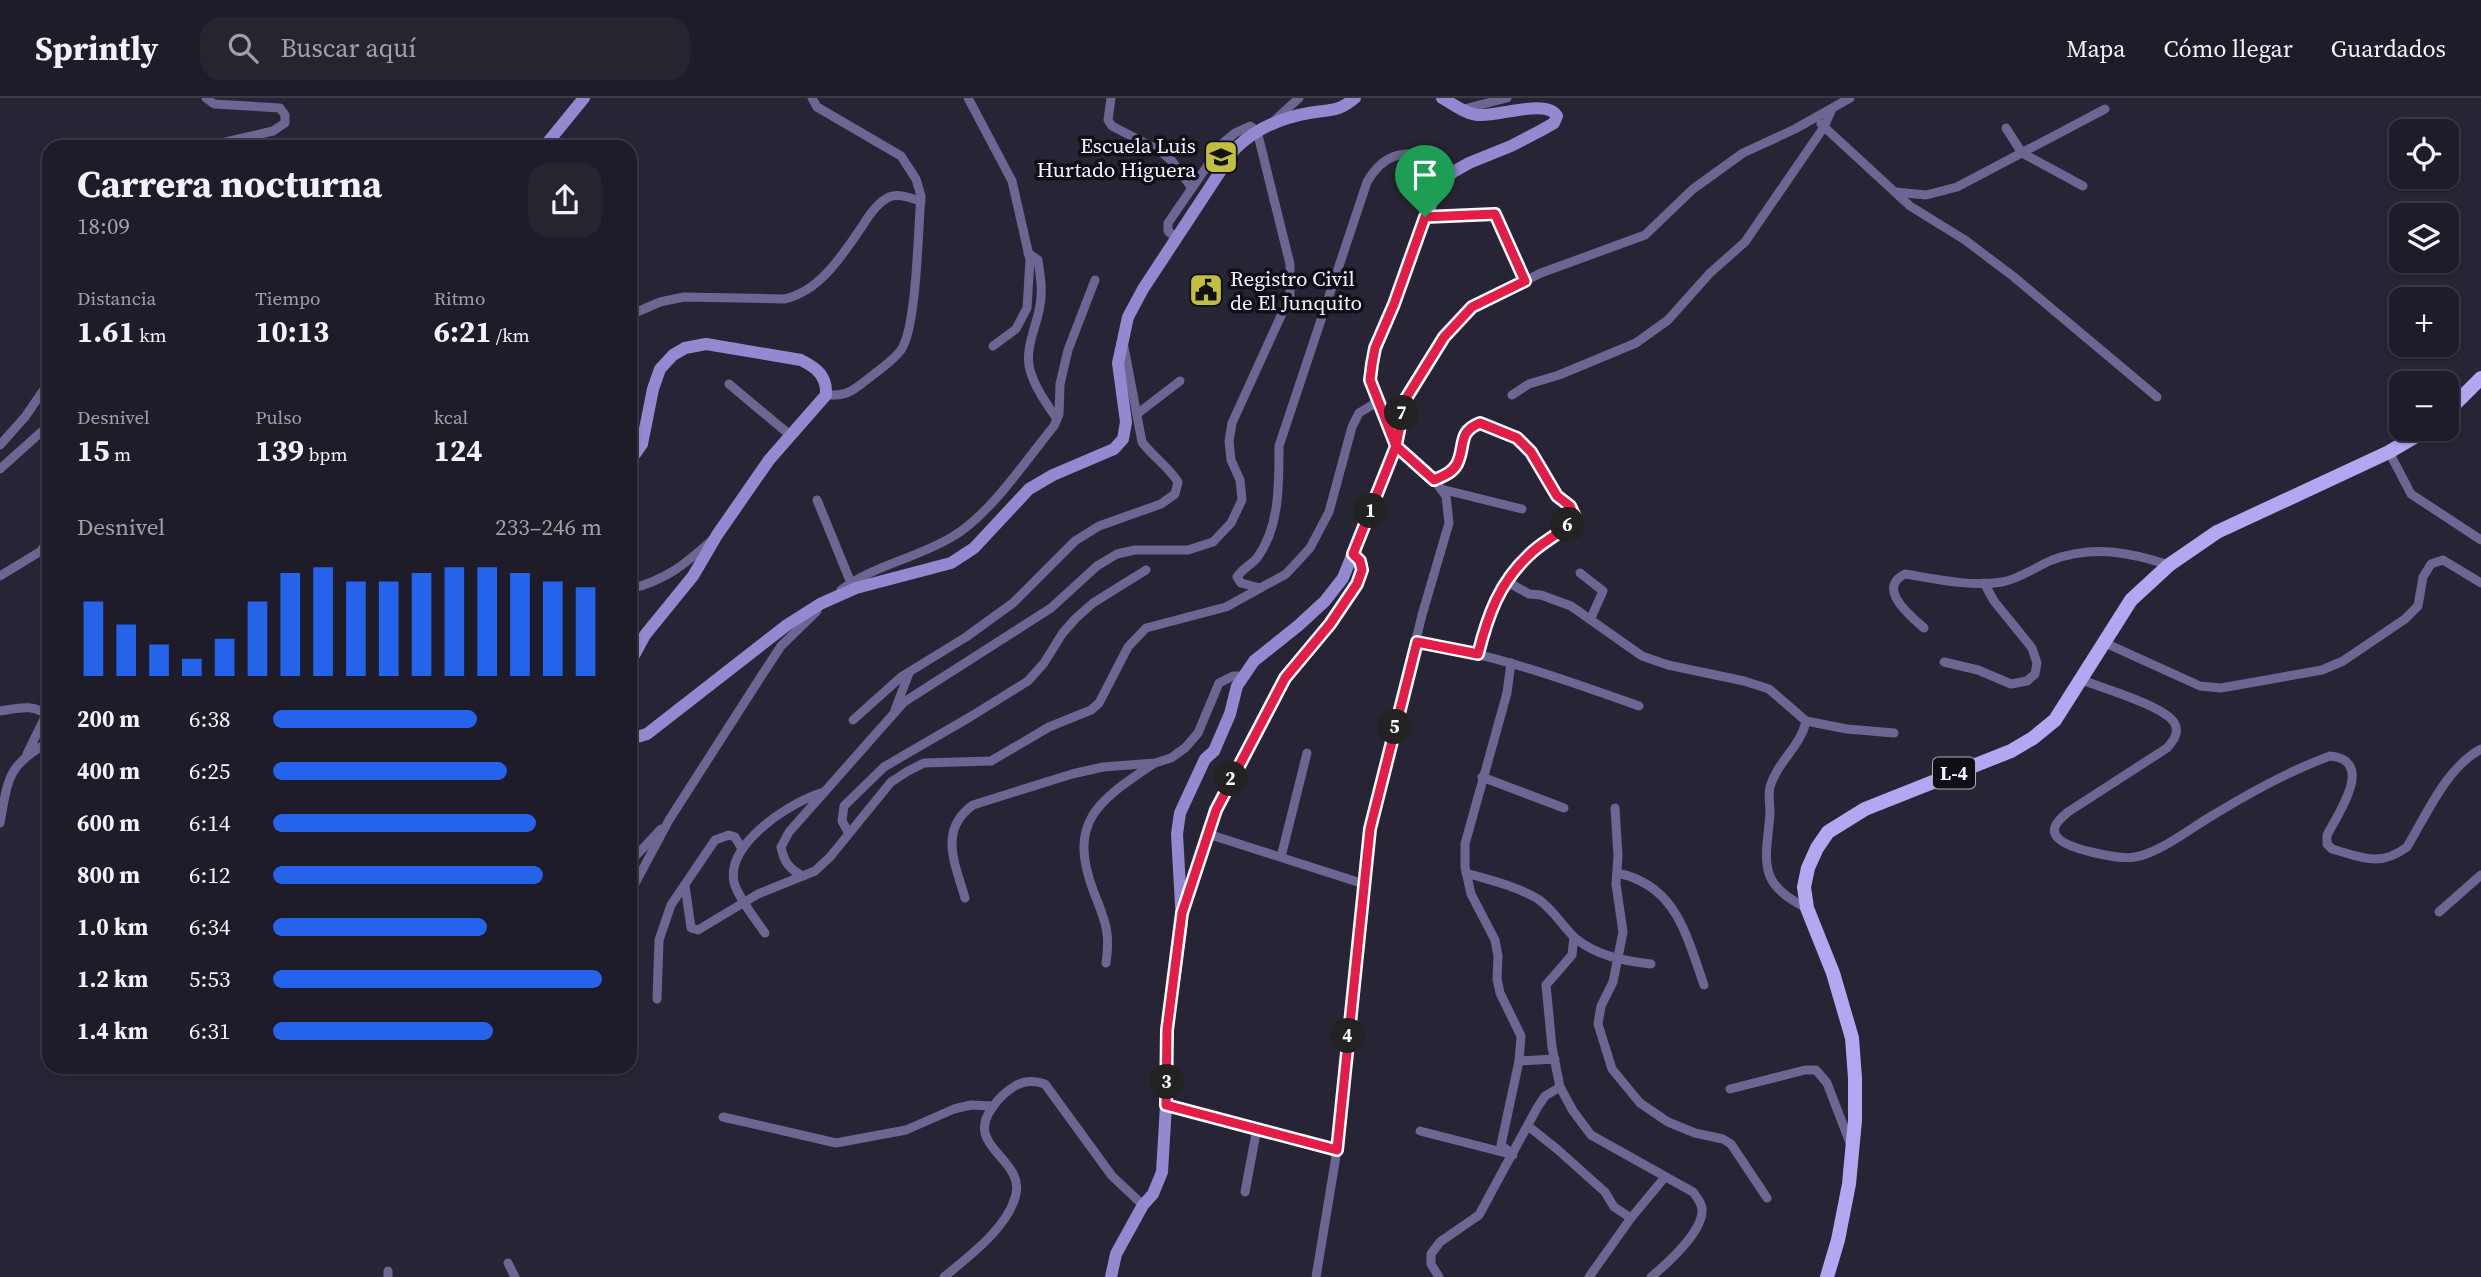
<!DOCTYPE html>
<html lang="es">
<meta charset="utf-8">
<style>
body{margin:0;font-family:"Source Serif 4",serif;background:#252530;color:#f1f3f6;height:100vh;display:flex;flex-direction:column;font-size:26px;white-space:nowrap}
*{box-sizing:border-box;margin:0}
p{font-size:23px;color:#a0a1a8}
.icon{flex:none;width:38px;height:38px;fill:none;stroke:currentColor;stroke-width:2;stroke-linecap:round;stroke-linejoin:round}
.map{position:relative;flex:1;overflow:hidden}
.side{position:absolute;left:42px;top:42px;width:595px;height:934px;display:flex;flex-direction:column;background:#1d1c28;border-radius:21px;box-shadow:0 2px 5px #0004,0 0 0 2px #3b3a45}
.side>*{flex:none}
.fabs{position:absolute;left:2389px;top:21px;display:grid;gap:14px}
.fabs a{display:grid;place-items:center;width:70px;height:70px;border-radius:14px;background:#1d1c28;box-shadow:0 2px 5px #0004,0 0 0 2px #3b3a45;font-size:35px}
.pin{position:absolute;display:grid;place-items:center;width:60px;height:60px;color:#fff;margin:-72px -30px;border-radius:50% 50% 50% 0;rotate:-45deg;box-shadow:0 0 7px #0007}
.pin .icon{rotate:45deg}
.km{position:absolute;width:35px;height:35px;margin:-18px;border-radius:50%;background:#222;color:#fff;font-size:19px;line-height:35px;text-align:center}
.round{display:grid;place-items:center;flex:none;width:74px;height:74px;border-radius:21px;background:#252530}
.overview{display:flex;align-items:center;justify-content:space-between;height:119px;padding:0 35px}
h1{font-size:38px;font-weight:700;line-height:52px}
.metrics{display:grid;grid-template-columns:repeat(3,1fr);gap:10px;height:119px;padding:7px 35px}
.metrics div{display:grid;align-content:center}
.metrics b{font-size:30px;font-weight:700}
.metrics small{font-size:19px;font-weight:400}
.metrics p{font-size:19px}
.chart{height:196px;padding:14px 35px}
.chart p{display:flex;justify-content:space-between}
.chart svg{width:100%;height:126px;margin-top:7px;stroke:#2563eb;stroke-width:6}
ul{padding:0 35px;list-style:none;font-size:23px}
li{display:grid;grid-template-columns:112px 84px 1fr;align-items:center;height:52px}
li i{height:18px;border-radius:9px;background:#2563eb}
header{display:flex;align-items:center;gap:42px;box-sizing:border-box;height:98px;padding:0 35px;background:#1d1c28;border-bottom:2px solid #3b3a45}
header strong{font-size:33px}
nav{display:flex;gap:38px;margin-inline-start:auto;font-size:24px}
.search{width:490px;height:63px;background:#252530;display:flex;align-items:center;gap:18px;box-sizing:border-box;padding:0 24px;border-radius:21px;color:#a0a1a8;font-size:26px}
.map>svg:first-child{display:block}
.lines{fill:none;stroke-linecap:round;stroke-linejoin:round}
.street{stroke:#6c6692;stroke-width:9}
.secondary{stroke:#9489d0;stroke-width:12}
.primary{stroke:#b2a7f0;stroke-width:14}
.route-casing{stroke:#fff;stroke-width:14}
.route{stroke:#e11d48;stroke-width:9}
.labels{text-anchor:middle;dominant-baseline:central;stroke-width:7;stroke-linejoin:round;paint-order:stroke}
.shield{fill:#100f16;stroke:#afaeb8;stroke-width:2}
.shield-label{font-size:19px;font-weight:bold;fill:#f3f2fd}
.poi-label{font-size:21px;fill:#f3f2fd;stroke:#100f16;text-anchor:end}
</style>
<header>
<strong>Sprintly</strong>
<div class="search"><svg class="icon" aria-label="search" viewBox="0 0 24 24"><circle cx="10" cy="10" r="6"/><path d="M15 15l6 6"/></svg>Buscar aquí</div>
<nav><a>Mapa</a><a>Cómo llegar</a><a>Guardados</a></nav>
</header>
<div class="map">
<svg width="2481" height="1179" viewBox="0 0 2481 1179">
<rect width="100%" height="100%" fill="#272535"/>
<g class="lines">
<g class="street">
<path d="M812 0 817 9 901 58 916 81 921 98C918 130 917 229 901 252 893 263 880 271 869 280 852 293 848 298 826 297"/>
<path d="M968 0 1012 83 1030 162 1027 210 1016 231 993 248"/>
<path d="M1111 0 1108 22 1112 28 1160 53 1172 63 1192 90"/>
<path d="M1464 11 1507 0"/>
<path d="M1275 22 1299 0"/>
<path d="M1821 26 1910 108 1965 142 2014 179 2157 299"/>
<path d="M2006 30 2022 55 2083 88"/>
<path d="M204 49 273 33 285 25V17L280 10 214 6 206 0"/>
<path d="M1895 94 1926 97 1957 89 2105 11"/>
<path d="M1425 119 1495 116 1525 183"/>
<path d="M1028 155 1038 162C1040 177 1043 192 1040 207 1037 228 1024 251 1030 272 1035 290 1046 305 1057 321"/>
<path d="M630 217 660 204 684 199 784 201C820 194 843 156 863 127 869 117 877 105 889 99 899 95 910 100 921 103"/>
<path d="M729 286 790 337"/>
<path d="M1512 297 1529 286 1559 277 1636 245 1668 222 1710 175 1745 144 1824 29 1832 11"/>
<path d="M1137 316 1180 283"/>
<path d="M0 347 25 319 49 284"/>
<path d="M2389 354 2411 396 2481 442"/>
<path d="M0 371 49 327"/>
<path d="M1434 382C1439 380 1445 378 1449 375 1469 360 1452 336 1480 325L1517 340 1531 354 1557 398 1570 408 1575 419C1560 438 1545 442 1529 457 1499 485 1488 517 1478 556"/>
<path d="M1441 391 1522 411"/>
<path d="M817 402 851 485"/>
<path d="M1580 475 1603 493 1591 520"/>
<path d="M0 478 41 453 49 440"/>
<path d="M1503 485 1513 487 1529 496 1541 497 1571 508 1642 558 1668 567 1744 583 1769 591 1806 623 1847 631 1894 635"/>
<path d="M1260 490 1241 485 1237 479C1242 471 1251 467 1257 460 1280 429 1279 385 1279 348L1367 84C1385 53 1402 55 1434 56L1453 74"/>
<path d="M630 491C666 482 684 467 711 443"/>
<path d="M841 492C872 468 917 460 952 439 990 417 1026 362 1054 328L1059 316 1060 286 1068 252 1095 182"/>
<path d="M1924 530C1910 518 1876 490 1905 476 1936 481 1970 489 2002 484 2019 481 2036 469 2052 462 2093 447 2129 454 2169 467"/>
<path d="M1417 544C1494 556 1566 582 1639 608"/>
<path d="M2103 544 2200 588 2221 590 2322 572 2343 563 2405 521 2418 508 2423 479 2431 466 2443 462 2481 485"/>
<path d="M1944 564 1978 572 2011 586 2027 583 2035 576 2037 565 2032 550 1994 503 1984 485"/>
<path d="M1511 565 1507 595 1465 746V769L1471 796 1495 842 1498 858 1497 881 1500 895 1521 938 1519 963 1501 1047 1513 1057"/>
<path d="M2082 582C2102 590 2166 608 2175 626 2179 635 2174 642 2167 650L2068 714C2061 720 2048 730 2058 740 2068 751 2119 762 2135 759 2160 755 2192 729 2215 716 2251 694 2289 673 2330 658 2376 662 2338 716 2327 737V746L2332 751C2361 759 2379 770 2407 749 2427 716 2446 670 2481 651"/>
<path d="M895 612 909 575"/>
<path d="M0 613C15 611 34 605 46 617L27 656"/>
<path d="M853 622 901 579 966 539 1013 505 1075 443 1099 428 1161 406 1175 396 1178 384C1168 368 1153 359 1142 344L1124 249"/>
<path d="M1806 623C1801 648 1777 664 1770 689 1768 697 1770 707 1770 716 1766 763 1756 786 1807 810"/>
<path d="M1482 679 1564 710"/>
<path d="M1615 710 1618 758 1616 786 1623 834 1613 884 1601 908 1598 926 1612 971 1640 1005 1668 1024 1695 1035 1723 1041 1731 1046 1767 1100"/>
<path d="M0 725C8 681 7 667 49 644"/>
<path d="M848 734 842 723 844 708 884 669 970 619 1028 583 1044 565 1062 536 1075 521 1093 505 1146 472"/>
<path d="M1208 736 1364 786"/>
<path d="M1281 759 1307 655"/>
<path d="M630 764 661 731"/>
<path d="M1466 775C1490 782 1516 788 1538 801 1554 812 1562 828 1575 840 1597 858 1624 863 1651 866"/>
<path d="M1617 775C1676 787 1686 836 1704 887"/>
<path d="M803 778C789 771 784 764 781 749L789 734 904 604 1051 510 1097 468 1117 456 1135 452H1188L1213 444 1231 425 1242 402 1240 382 1231 362 1229 343 1232 325 1290 198V166L1257 33 1250 28 1235 35 1223 45 1168 125V133L1176 140"/>
<path d="M685 787 691 830 698 832 758 796 815 773 830 759 891 684 908 673 924 665 991 663 1049 629 1091 612 1099 605 1128 549 1146 530 1226 509 1286 476 1310 450 1329 414 1352 329 1359 315 1377 304"/>
<path d="M630 795 669 722 762 577 781 548 817 513"/>
<path d="M965 800C955 765 938 732 973 707L1072 676 1103 669 1155 665 1171 660 1185 650 1198 635 1219 585 1233 578H1244"/>
<path d="M1184 810 1216 712 1241 660 1285 580 1330 526 1358 486 1362 473 1360 463 1353 456"/>
<path d="M2439 814 2481 777"/>
<path d="M765 835C756 822 737 798 734 784 726 745 792 703 824 694"/>
<path d="M1574 839 1572 857 1546 887 1552 949 1560 989 1573 1013 1591 1037 1693 1094C1697 1100 1703 1106 1702 1114 1701 1135 1667 1166 1651 1179"/>
<path d="M1106 865C1111 832 1104 821 1093 792 1067 722 1100 702 1153 666"/>
<path d="M657 901 659 842 671 807 715 742 729 737 735 739 742 751"/>
<path d="M1519 963 1555 961"/>
<path d="M1730 991 1805 972H1816L1827 985 1850 1045"/>
<path d="M1166 1007 1337 1052"/>
<path d="M723 1019 836 1045 906 1032 954 1011 971 1007 993 1008"/>
<path d="M1528 1028 1557 1051 1605 1094 1614 1109 1631 1120"/>
<path d="M1420 1033 1510 1056"/>
<path d="M1245 1094 1257 1030"/>
<path d="M508 1165 515 1179"/>
<path d="M388 1173V1179"/>
<path d="M944 1179C969 1158 1005 1132 1015 1100 1028 1061 963 1050 992 1010 998 1001 1005 994 1015 988 1025 982 1034 982 1045 986L1112 1078 1143 1107"/>
<path d="M1316 1179 1337 1052 1370 731 1422 517 1449 425 1446 398 1434 382 1396 348 1405 302 1444 239 1472 209 1541 175 1645 137 1693 91 1743 55 1795 31 1850 0"/>
<path d="M1439 1179 1431 1166V1156L1440 1144 1479 1117 1537 1010 1545 998 1560 989"/>
<path d="M1589 1179 1631 1120 1665 1079"/>
</g>
<g class="secondary">
<path d="M544 49 584 0"/>
<path d="M630 363 642 346 653 291 660 271 673 257 685 250 706 246 801 262C817 270 827 278 826 297L769 362 717 437 693 478 645 537 630 565"/>
<path d="M630 641 647 636 787 527 820 506 856 490 951 465 974 450 1029 391 1053 377 1114 351 1123 341 1126 324 1118 265 1128 219 1143 191 1235 51C1256 30 1280 20 1309 15 1330 11 1337 15 1355 0"/>
<path d="M1111 1179 1116 1156 1143 1107 1153 1096 1162 1074 1166 1007 1167 932 1182 825 1177 736 1180 715 1205 661 1214 653 1230 616 1237 588 1254 563 1299 527 1325 503 1343 480 1396 348 1370 282 1372 266 1375 250 1394 206 1413 152 1438 89 1453 74 1469 65 1511 48 1540 33 1554 25 1557 18C1547 0 1498 19 1478 17 1466 16 1453 6 1442 0"/>
</g>
<g class="primary">
<path d="M2446 315 2481 280"/>
<path d="M1827 1179 1838 1142 1849 1086 1855 1022V980L1852 940 1833 875 1807 810 1804 789 1808 770 1817 750 1828 734 1865 711 2011 653 2033 640 2055 622 2131 502 2169 467 2217 434 2389 354 2428 331"/>
</g>
</g>
<g class="lines">
<g class="route-casing">
<path id="route" d="M1425 119 1394 206 1375 250 1372 266 1370 282 1396 348 1353 456 1360 463 1362 472 1357 486 1330 526 1285 580 1216 712 1182 815 1167 932 1166 1007 1337 1052 1370 731 1417 544 1478 556C1488 517 1499 485 1529 457 1545 441 1560 438 1575 419L1570 408 1557 398 1531 354 1517 340 1480 325C1457 334 1466 348 1457 366 1452 375 1443 378 1434 382L1396 348 1405 302 1444 239 1472 209 1525 183 1495 116 1425 119"/>
</g>
<use href="#route" class="route"/>
</g>
<defs>
<g id="school-square" transform="scale(1.75)"><rect x="-9" y="-9" width="18" height="18" rx="4" fill="#c1be40" stroke="#100f16"/><path d="M0-5L7-2L0 1L-7-2ZM-4 1L0 2.5L4 1V4Q0 6-4 4Z" fill="#111"/></g>
<g id="civic-square" transform="scale(1.75)"><rect x="-9" y="-9" width="18" height="18" rx="4" fill="#c1be40" stroke="#100f16"/><path d="M-.6-6.5H3V-4.5H.6V-3L4-1V1h2V6H-6V1h2V-1L-.6-3ZM-1.2 2.5V6h2.4V2.5Z" fill="#111"/></g>
</defs>
<g fill-rule="evenodd">
<use href="#school-square" x="1221" y="59"/>
<use href="#civic-square" x="1206" y="192"/>
</g>
<g class="labels">
<rect class="shield" x="1933" y="659.5" width="42" height="31" rx="5"/>
<g class="shield-label">
<text x="1954" y="675">L-4</text>
</g>
<g class="poi-label">
<text x="1196" y="47">Escuela Luis<tspan x="1196" dy="24">Hurtado Higuera</tspan></text>
<text x="1230" y="180" text-anchor="start">Registro Civil<tspan x="1230" dy="24">de El Junquito</tspan></text>
</g>
</g>
</svg>
<div class="fabs">
<a><svg class="icon" aria-label="locate" viewBox="0 0 24 24"><circle cx="12" cy="12" r="6"/><path d="M12 2v4M12 18v4M2 12h4M18 12h4"/></svg></a>
<a><svg class="icon" aria-label="layers" viewBox="0 0 24 24"><path d="M12 4l9 5-9 5-9-5zM3 14l9 5 9-5"/></svg></a>
<a>+</a>
<a>−</a>
</div>
<div class="pin" style="left:1425px;top:119px;background:#1e9e55"><svg class="icon" aria-label="arrive" viewBox="0 0 24 24"><path d="M6 21V4h12l-3 4 3 4H6"/></svg></div>
<b class="km" style="left:1371px;top:413px">1</b>
<b class="km" style="left:1231px;top:681px">2</b>
<b class="km" style="left:1167px;top:984px">3</b>
<b class="km" style="left:1348px;top:938px">4</b>
<b class="km" style="left:1395px;top:629px">5</b>
<b class="km" style="left:1568px;top:427px">6</b>
<b class="km" style="left:1402px;top:315px">7</b>
<section class="side">
<div class="overview"><div><h1>Carrera nocturna</h1><p>18:09</p></div><a class="round"><svg class="icon" aria-label="share" viewBox="0 0 24 24"><path d="M12 15V3M7 8l5-5 5 5M5 13v7h14v-7"/></svg></a></div>
<div class="metrics">
<div><p>Distancia</p><b>1.61<small> km</small></b></div>
<div><p>Tiempo</p><b>10:13</b></div>
<div><p>Ritmo</p><b>6:21<small> /km</small></b></div>
</div>
<div class="metrics">
<div><p>Desnivel</p><b>15<small> m</small></b></div>
<div><p>Pulso</p><b>139<small> bpm</small></b></div>
<div><p>kcal</p><b>124</b></div>
</div>
<div class="chart"><p><span>Desnivel</span>233–246 m</p>
<svg viewBox="0 0 160 44" preserveAspectRatio="none"><path d="M5 44V18M15 44V26M25 44V33M35 44V38M45 44V31M55 44V18M65 44V8M75 44V6M85 44V11M95 44V11M105 44V8M115 44V6M125 44V6M135 44V8M145 44V11M155 44V13"/></svg>
</div>
<ul>
<li><b>200 m</b>6:38<i style="width:62%"></i></li>
<li><b>400 m</b>6:25<i style="width:71%"></i></li>
<li><b>600 m</b>6:14<i style="width:80%"></i></li>
<li><b>800 m</b>6:12<i style="width:82%"></i></li>
<li><b>1.0 km</b>6:34<i style="width:65%"></i></li>
<li><b>1.2 km</b>5:53<i style="width:100%"></i></li>
<li><b>1.4 km</b>6:31<i style="width:67%"></i></li>
</ul>
</section>
</div>
